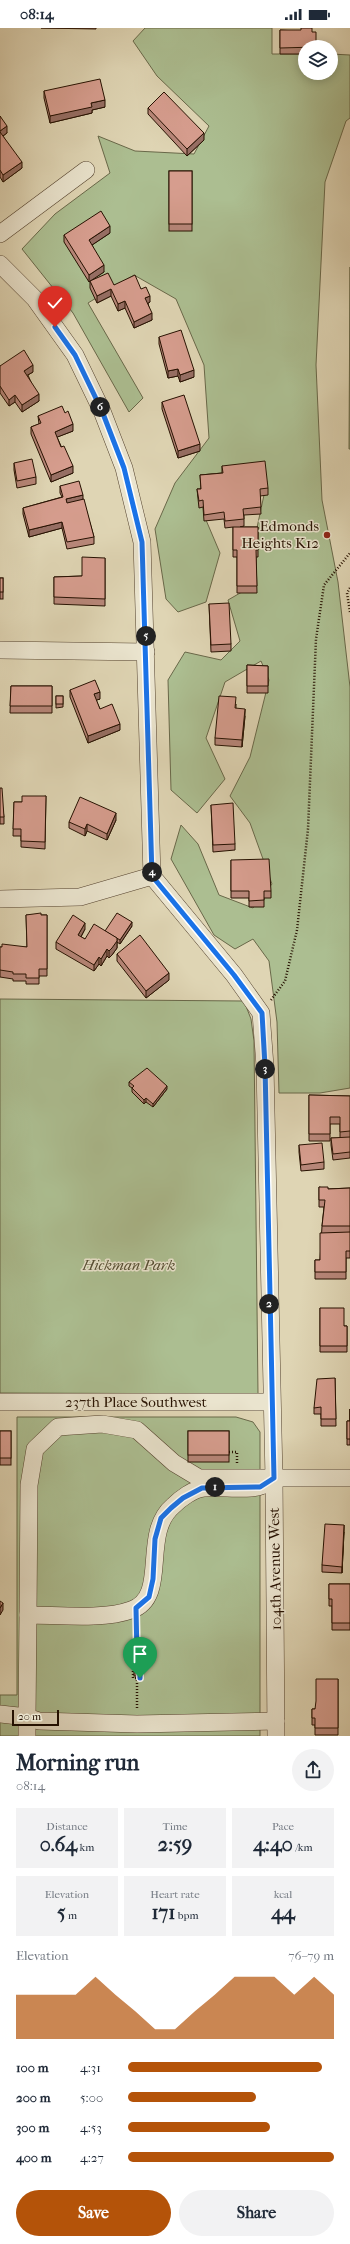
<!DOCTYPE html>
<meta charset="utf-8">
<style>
body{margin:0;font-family:"IM FELL French Canon",serif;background:#f2f2f3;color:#1f2937;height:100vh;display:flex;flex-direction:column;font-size:15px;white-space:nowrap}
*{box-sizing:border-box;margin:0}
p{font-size:13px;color:#747a83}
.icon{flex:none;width:22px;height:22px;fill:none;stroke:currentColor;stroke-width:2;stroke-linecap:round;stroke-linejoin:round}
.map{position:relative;height:1708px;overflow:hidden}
.drawer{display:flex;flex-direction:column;background:#fff;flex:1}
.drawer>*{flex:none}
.controls{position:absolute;left:298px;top:12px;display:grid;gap:8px}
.controls a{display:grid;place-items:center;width:40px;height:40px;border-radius:50%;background:#fff;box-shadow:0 2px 10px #0003;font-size:20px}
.scale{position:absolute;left:12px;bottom:10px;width:47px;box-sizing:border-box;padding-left:4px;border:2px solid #261101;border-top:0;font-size:11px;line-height:14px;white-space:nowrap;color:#261101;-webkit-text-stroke:3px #eae4ce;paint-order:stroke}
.pin{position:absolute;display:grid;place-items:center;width:34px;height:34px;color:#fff;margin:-41px -17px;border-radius:50% 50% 50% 0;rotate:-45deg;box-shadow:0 0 4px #0007}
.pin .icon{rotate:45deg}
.km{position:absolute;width:20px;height:20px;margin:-10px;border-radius:50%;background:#222;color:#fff;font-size:11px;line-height:20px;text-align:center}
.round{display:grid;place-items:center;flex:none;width:42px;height:42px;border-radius:21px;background:#f2f2f3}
.head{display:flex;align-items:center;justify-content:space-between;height:68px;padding:0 16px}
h1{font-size:22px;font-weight:800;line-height:30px}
.figures{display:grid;grid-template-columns:repeat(3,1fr);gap:6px;height:68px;padding:4px 16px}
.figures div{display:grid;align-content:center;border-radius:0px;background:#f2f2f3;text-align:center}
.figures b{font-size:20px;font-weight:800}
.figures small{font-size:11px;font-weight:400}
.figures p{font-size:11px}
.chart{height:112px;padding:8px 16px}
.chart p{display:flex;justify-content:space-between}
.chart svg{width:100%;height:72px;margin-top:4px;fill:#b45309;opacity:.7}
.cta{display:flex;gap:8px;margin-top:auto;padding:8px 16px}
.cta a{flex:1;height:46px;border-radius:24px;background:#b45309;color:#fff;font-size:16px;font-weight:800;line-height:46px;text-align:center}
.cta a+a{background:#f2f2f3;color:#1f2937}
ul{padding:0 16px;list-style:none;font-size:13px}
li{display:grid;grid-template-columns:64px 48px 1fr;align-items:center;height:30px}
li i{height:10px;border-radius:5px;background:#b45309}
.status{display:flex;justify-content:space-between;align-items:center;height:28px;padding:0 20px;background:#fff;direction:ltr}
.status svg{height:11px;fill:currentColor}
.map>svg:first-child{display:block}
.green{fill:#acbe91;stroke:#696849}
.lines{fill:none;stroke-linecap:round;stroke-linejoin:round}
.minor-casing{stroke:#54422e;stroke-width:18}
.path{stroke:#261101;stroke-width:2.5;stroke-dasharray:1 2;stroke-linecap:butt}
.minor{stroke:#eae4ce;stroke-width:17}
.wall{fill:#b8877a;stroke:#261101}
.shaded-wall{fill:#966e63;stroke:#261101}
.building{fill:#d69d8e;stroke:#261101}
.route-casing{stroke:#fff;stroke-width:8}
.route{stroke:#1a73e8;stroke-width:5}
.poi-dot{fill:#8f2418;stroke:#eae4ce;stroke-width:1.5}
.labels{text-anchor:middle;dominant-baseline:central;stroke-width:3;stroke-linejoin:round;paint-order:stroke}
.poi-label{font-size:15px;fill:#261101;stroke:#eae4ce;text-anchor:end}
.park-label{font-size:15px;font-style:italic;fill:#554e33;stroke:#eae4ce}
.street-label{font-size:15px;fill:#261101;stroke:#eae4ce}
</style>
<div class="status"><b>08:14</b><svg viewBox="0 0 49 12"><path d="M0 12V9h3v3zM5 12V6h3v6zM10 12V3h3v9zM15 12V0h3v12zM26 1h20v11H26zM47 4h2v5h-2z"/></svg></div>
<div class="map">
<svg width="350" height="1708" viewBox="0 0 350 1708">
<rect width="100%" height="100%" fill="#dfd5b4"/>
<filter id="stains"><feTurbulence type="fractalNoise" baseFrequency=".005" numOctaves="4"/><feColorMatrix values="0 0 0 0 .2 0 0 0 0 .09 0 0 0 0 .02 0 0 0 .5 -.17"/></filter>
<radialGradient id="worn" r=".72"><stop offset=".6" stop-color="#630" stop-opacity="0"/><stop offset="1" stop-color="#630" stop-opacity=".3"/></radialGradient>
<g class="green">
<path d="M145 0H272V26H305V45H331V26L350 27V90L346 93 325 154 316 337 322 472 338 554 350 659V1060L320 1065H279L277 994 269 933 253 911 235 921 214 907 171 831 181 797 198 816 219 867 253 880 272 856 250 795 230 768 250 729 269 652 261 633 225 654 206 710 225 751 197 785 171 762 168 652 185 624 221 632 240 613 228 572 254 557 255 509 267 453 249 437 206 492 220 525 206 574 178 584 166 571 155 501 175 455 209 410 204 337 176 271 134 247 88 275 143 370 129 384 73 285 22 221 55 186 110 145 98 108 135 123 194 126 209 98 157 48 133 13Z"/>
<path d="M350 239V421H349Z"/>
<path d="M0 971 244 973 251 991 254 1013 258 1366 0 1365Z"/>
<path d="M17 1389H236L253 1394 260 1404V1708H0V1667H17Z"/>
</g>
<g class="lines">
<g class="minor-casing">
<g id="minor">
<path d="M0 206 86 142"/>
<path d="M0 236 35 271 75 327 102 383 124 440 142 514 152 848 234 947 261 985 265 1038 274 1450 276 1708"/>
<path d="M0 622 146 624"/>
<path d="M0 871 80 869 152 848"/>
<path d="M0 1374H271"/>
<path d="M274 1450C270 1453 266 1456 261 1458 250 1463 218 1458 204 1460 193 1461 180 1471 173 1478 140 1506 170 1569 131 1582 104 1592 58 1587 28 1587L29 1457 35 1421 58 1399 102 1396 137 1402 174 1435 199 1450H350"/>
<path d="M28 1587 27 1689 39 1693 137 1696 276 1693"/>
<path d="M0 1686 27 1689V1708"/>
</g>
</g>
<g class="path">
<path d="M350 560 347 565 350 584"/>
<path d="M271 972 285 953 297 902 308 801 316 611 324 557 350 525"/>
<path d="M229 1424H237V1435"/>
<path d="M136 1596 137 1623"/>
<path d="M136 1628H133V1650H137"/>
<path d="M137 1628H140V1650H137V1681"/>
</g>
<use href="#minor" class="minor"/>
</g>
<g class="wall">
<path d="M41 0H96V1Z"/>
<path d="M280 2 312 4 316 19H305V26H280Z"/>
<path d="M44 63 105 79 92 82V85L50 95 44 70Z"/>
<path d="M148 80 204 112 187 128 148 86Z"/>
<path d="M0 88 7 105 3 108 22 140 3 154 0 149Z"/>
<rect x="169" y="143" width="23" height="60"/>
<path d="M110 205 92 217 104 244 91 252 114 257 141 261 150 274 148 275 152 292 134 300 125 280 118 283 111 268 97 275 90 260V253L89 254 64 214V207Z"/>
<path d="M159 309 194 349 180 354 178 348 168 350 159 316Z"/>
<path d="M0 338 33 344 28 347 39 373 22 384 15 374 9 378 0 365Z"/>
<path d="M162 374 200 423 178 430 162 381Z"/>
<path d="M38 388 73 403 57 409 73 445 51 454 31 406V399L39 396Z"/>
<path d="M14 435 36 449V456L17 460 14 442Z"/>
<path d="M222 438 268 460V467L260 468 261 486 244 487V498L240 499H258V529H256L257 565H237V529H233V499L225 500 224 491 204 493 203 479 199 480 197 461H201L200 447 222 445Z"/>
<path d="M60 458 83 471 94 509V516L67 521 62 500 29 509 23 486V480L62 469 60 465Z"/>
<path d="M105 530V578L54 576V549L82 548Z"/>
<rect x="0" y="550" width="3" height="21"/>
<path d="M209 576 231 616V623L211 624Z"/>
<path d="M247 637 268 638V665H247Z"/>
<path d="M11 658H52V685H10Z"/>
<path d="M70 662 100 671 96 672 100 681 120 702 88 715 70 669Z"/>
<path d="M56 668H63V679L56 680Z"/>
<path d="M236 676V680L245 688 242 719 215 717V710Z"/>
<path d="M0 760 4 789V796H0Z"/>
<path d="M46 768 45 821 21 819V808H13L14 774H22Z"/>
<path d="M211 777 235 816V822L213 824Z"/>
<path d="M116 792 107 812 87 803 85 808 69 800V794Z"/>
<path d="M231 832 271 863V870H264V879H249V870H231Z"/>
<path d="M26 887H47V948H39V956H26V953H13V951L0 949V919H27Z"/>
<path d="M132 898 120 916 117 914V920L112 927 109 930 107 928 101 938 99 936 94 943 56 921V914L85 901 81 909 85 911 105 903Z"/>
<path d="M117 926 169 952 146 970 117 933Z"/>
<path d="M129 1054 167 1061 153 1079 146 1074 144 1076 132 1064V1060L129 1058Z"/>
<path d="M309 1067 350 1068V1130L333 1132 331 1117V1110H340V1096H330V1113H309Z"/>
<path d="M299 1117 324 1134V1141L301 1143 299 1124Z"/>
<path d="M319 1159 328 1161 350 1160V1230H346V1251H315V1232H320L322 1198 324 1179H319Z"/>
<path d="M320 1280 344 1298H347V1324H320Z"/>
<path d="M335 1350 336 1398H321V1386H314V1380Z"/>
<path d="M350 1381V1417H347V1393H350Z"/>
<rect x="0" y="1403" width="11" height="34"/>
<rect x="188" y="1403" width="41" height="31"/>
<path d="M344 1504 342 1545 322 1544V1537Z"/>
<path d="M329 1556H350V1602H332V1578H329Z"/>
<rect x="134" y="1621" width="6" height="27"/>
<path d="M338 1651V1707H315V1697H312V1681H315Z"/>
</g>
<g class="shaded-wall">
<path d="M105 72V79L92 82V85L50 95V88L91 75Z"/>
<path d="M7 98V105L0 110V103Z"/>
<path d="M204 105V112L187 128V121Z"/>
<path d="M22 134V140L3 154V147Z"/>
<path d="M110 198V205L89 219V212Z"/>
<path d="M104 237V244L89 254V247Z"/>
<path d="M111 261V268L97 275V268Z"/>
<path d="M150 268V274L145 277V270Z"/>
<path d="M125 273V280L118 283V276Z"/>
<path d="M152 285V292L134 300V294Z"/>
<path d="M33 337V344L24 349V343Z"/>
<path d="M178 341V348L168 350V343Z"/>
<path d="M194 342V349L180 354V347Z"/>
<path d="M39 366V373L22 384V377Z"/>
<path d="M15 367V374L9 378V372Z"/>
<path d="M73 396V403L55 410V404Z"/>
<path d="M200 416V423L178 430V423Z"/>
<path d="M73 438V445L51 454V447Z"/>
<path d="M83 467V474L66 478V471Z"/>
<path d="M62 494V500L29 509V502Z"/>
<path d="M100 664V671L94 673V666Z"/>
<path d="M245 681V688L242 719V712Z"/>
<path d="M120 696V702L88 715V708Z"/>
<path d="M116 785V792L107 812V806Z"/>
<path d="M87 796V803L85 808V801Z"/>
<path d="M132 894V898L120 916V912Z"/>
<path d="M85 895V901L78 914V907Z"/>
<path d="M117 910V920L112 927 109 930V923Z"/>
<path d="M107 921V928L101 938V931Z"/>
<path d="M99 929V936L94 943V937Z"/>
<path d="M169 945V952L146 970V963Z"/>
<path d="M167 1058V1061L153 1079V1076Z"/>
<path d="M146 1070V1074L144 1076V1072Z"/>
<path d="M344 1497V1504L342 1545V1539Z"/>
<path d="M3 1575V1582L0 1587V1580Z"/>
</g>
<g class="building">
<path d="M301 0H312V4H316V19L280 20V2H301Z"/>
<path d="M100 51 105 72 91 75 92 79 50 88 44 63Z"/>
<path d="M164 64 204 105 187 121 148 80Z"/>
<path d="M0 88 7 98 0 103Z"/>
<path d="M0 104 22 134 3 147 0 142Z"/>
<rect x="169" y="143" width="23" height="53"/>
<path d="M101 183 110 198 89 212 104 237 89 247 64 207Z"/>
<path d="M108 245 114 257 135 247 141 261 146 259 150 268 145 270 152 285 134 294 125 273 118 276 111 261 97 268 90 253Z"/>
<path d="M181 302 194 342 180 347 178 341 168 343 159 309Z"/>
<path d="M24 322 33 337 24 343 39 366 22 377 15 367 9 372 0 358V338Z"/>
<path d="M184 367 200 416 178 423 162 374Z"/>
<path d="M62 378 65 385 68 383 73 396 55 404 61 419 64 418 73 438 51 447 31 399 41 395 38 388Z"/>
<path d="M32 431 36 449 17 453 14 435Z"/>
<path d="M265 433 268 460 260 461 261 479 243 481 244 491 225 493 224 484 204 487 203 472 199 473 197 461H201L200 447 223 445 222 438Z"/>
<path d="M79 453 83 467 66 471 67 475 84 471 94 509 67 514 62 494 29 502 23 480 63 469 60 458Z"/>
<path d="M233 499H258V522H256L257 558H237V522H233Z"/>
<path d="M82 529 105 530V571L54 569V549L82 548Z"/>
<rect x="0" y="550" width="3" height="14"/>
<path d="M229 575 231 616 211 617 209 576Z"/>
<path d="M247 637 268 638V658H247Z"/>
<path d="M95 652 100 664 94 666 100 681 112 676 120 696 88 708 70 662Z"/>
<path d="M11 658H52V678H10Z"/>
<rect x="56" y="668" width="7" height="8"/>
<path d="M219 668 236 669 235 680 245 681 242 712 215 710Z"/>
<path d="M0 760H2L4 789H0Z"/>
<path d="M22 768H46L45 814 21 813V801H13L14 774H22Z"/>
<path d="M80 769 116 785 107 806 87 796 85 801 69 794Z"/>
<path d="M233 775 235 816 213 817 211 777Z"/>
<path d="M269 831 271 863H264V872L249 873V863H231V832Z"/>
<path d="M41 885V887H47V941H39V950H26V946H13V944L0 942V919H2V916L27 919 26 887Z"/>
<path d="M117 885 132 894 120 912 105 903Z"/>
<path d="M73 887 85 895 78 907 85 911 94 896 117 910V913L112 920 109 923 107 921 101 931 99 929 94 937 56 914Z"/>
<path d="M140 907 169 945 146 963 117 926Z"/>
<path d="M147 1040 167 1058 153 1076 146 1070 144 1072 132 1060 134 1058 129 1054Z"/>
<path d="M309 1067 350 1068V1103L340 1104V1089H330V1106H309Z"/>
<path d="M350 1109V1124L333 1126 331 1110Z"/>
<path d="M322 1115 324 1134 301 1137 299 1117Z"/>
<path d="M319 1159H328V1161L350 1160V1198H322L325 1172H319Z"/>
<path d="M350 1204V1223H346V1244H315V1232H320V1205Z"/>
<path d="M320 1280H344V1298H347V1318H320Z"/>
<path d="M335 1350 336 1391H321V1379L314 1380 317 1351Z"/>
<path d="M350 1381V1411H347V1393H350Z"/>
<rect x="0" y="1403" width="11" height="27"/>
<rect x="188" y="1403" width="41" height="24"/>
<path d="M325 1496 344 1497 342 1539 322 1537Z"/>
<path d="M329 1556H350V1595H332V1571H329Z"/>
<path d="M0 1573 3 1575 0 1580Z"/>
<rect x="134" y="1621" width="6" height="17"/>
<path d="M316 1651H338V1700H315V1690H312V1681H315L316 1673Z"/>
</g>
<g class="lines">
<g class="route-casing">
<path id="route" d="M55 299 75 327 102 383 124 440 142 514 152 848 234 947 262 985 265 1038 274 1450 260 1459 202 1460 183 1470 171 1480 161 1490 155 1511 153 1551 149 1569 136 1580 137 1628H140V1650"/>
</g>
<use href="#route" class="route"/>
</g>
<circle class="poi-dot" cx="327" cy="507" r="4"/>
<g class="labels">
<g class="poi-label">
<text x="319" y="498">Edmonds<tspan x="319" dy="17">Heights K12</tspan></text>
</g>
<g class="park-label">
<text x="129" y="1237">Hickman Park</text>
</g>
<g class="street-label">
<text x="136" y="1374">237th Place Southwest</text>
<text transform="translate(275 1541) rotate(-91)">104th Avenue West</text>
</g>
</g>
<rect width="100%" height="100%" filter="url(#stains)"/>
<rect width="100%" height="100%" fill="url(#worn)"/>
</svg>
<div class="controls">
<a><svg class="icon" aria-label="layers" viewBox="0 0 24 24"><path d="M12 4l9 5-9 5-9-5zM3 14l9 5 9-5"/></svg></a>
</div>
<div class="scale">20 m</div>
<div class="pin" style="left:140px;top:1650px;background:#1e9e55"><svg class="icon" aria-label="arrive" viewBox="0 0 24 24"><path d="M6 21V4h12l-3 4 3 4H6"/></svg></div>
<div class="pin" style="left:55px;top:299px;background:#d93025"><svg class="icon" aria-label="check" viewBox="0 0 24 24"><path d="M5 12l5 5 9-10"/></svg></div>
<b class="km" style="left:215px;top:1459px">1</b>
<b class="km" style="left:269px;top:1276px">2</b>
<b class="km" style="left:265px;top:1041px">3</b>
<b class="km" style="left:152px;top:844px">4</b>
<b class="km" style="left:146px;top:608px">5</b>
<b class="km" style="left:100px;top:379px">6</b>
</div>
<section class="drawer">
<div class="head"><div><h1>Morning run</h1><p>08:14</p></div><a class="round"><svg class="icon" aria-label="share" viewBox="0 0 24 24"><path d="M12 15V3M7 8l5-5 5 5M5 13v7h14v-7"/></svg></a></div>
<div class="figures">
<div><p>Distance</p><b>0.64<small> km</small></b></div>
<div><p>Time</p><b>2:59</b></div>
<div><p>Pace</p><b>4:40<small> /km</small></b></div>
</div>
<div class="figures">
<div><p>Elevation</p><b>5<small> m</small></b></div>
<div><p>Heart rate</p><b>171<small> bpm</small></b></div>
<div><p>kcal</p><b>44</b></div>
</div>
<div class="chart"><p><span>Elevation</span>76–79 m</p>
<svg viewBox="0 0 160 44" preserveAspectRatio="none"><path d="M0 44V17L10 17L20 17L30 17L40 6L50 17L60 27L70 38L80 38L90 27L100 17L110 6L120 6L130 6L140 17L150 6L160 17V44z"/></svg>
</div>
<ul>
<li><b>100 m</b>4:31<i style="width:94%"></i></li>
<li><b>200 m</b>5:00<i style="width:62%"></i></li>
<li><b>300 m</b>4:53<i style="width:69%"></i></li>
<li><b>400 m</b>4:27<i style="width:100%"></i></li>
</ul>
<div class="cta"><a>Save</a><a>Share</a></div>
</section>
